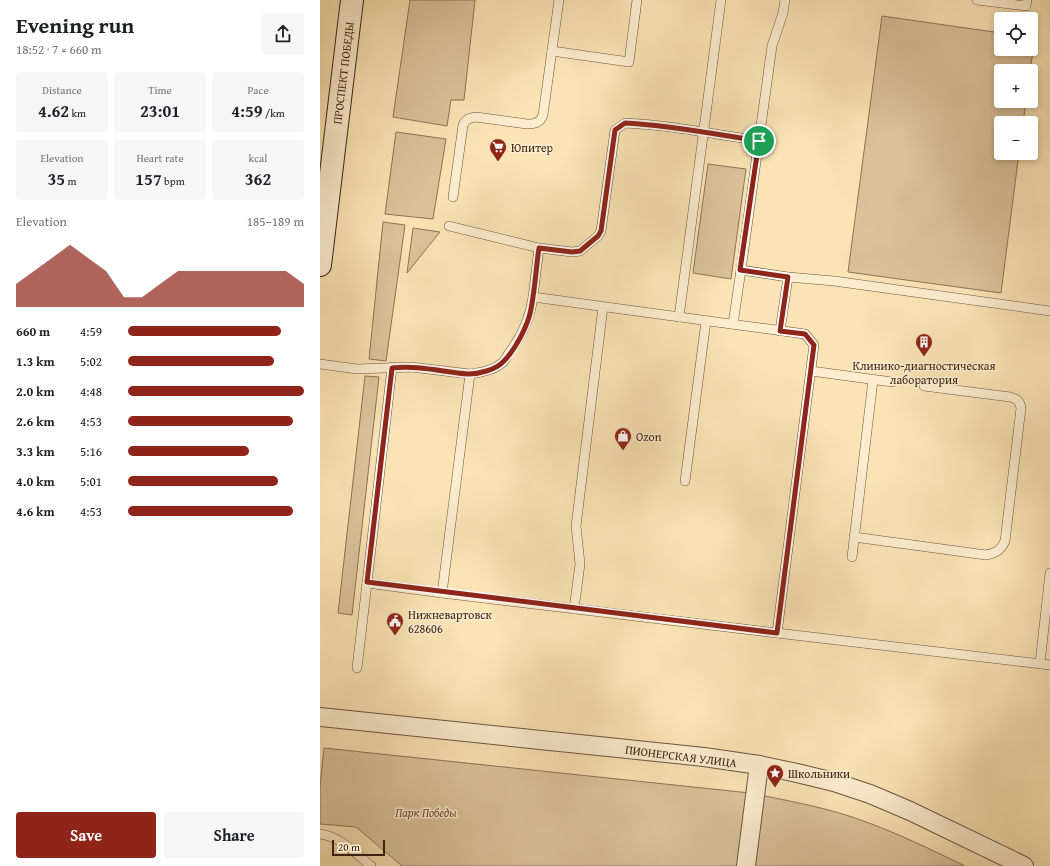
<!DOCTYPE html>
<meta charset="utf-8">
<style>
body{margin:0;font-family:"Gentium Book Plus",serif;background:#f6f6f6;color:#202124;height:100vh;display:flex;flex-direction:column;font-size:15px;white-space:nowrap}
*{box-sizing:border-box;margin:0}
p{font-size:13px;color:#757577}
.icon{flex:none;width:22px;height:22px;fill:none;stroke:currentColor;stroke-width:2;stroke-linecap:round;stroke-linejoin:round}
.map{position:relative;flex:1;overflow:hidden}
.sheet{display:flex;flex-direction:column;background:#fff;width:320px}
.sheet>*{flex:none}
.fabs{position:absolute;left:674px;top:12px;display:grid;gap:8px}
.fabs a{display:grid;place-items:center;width:44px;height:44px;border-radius:4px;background:#fff;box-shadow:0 2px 6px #0003;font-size:20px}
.scale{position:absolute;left:12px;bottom:10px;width:53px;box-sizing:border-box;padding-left:4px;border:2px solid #3e2415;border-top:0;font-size:11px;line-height:14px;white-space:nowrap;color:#3e2415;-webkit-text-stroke:3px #fcedcf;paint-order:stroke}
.pin{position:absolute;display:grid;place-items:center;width:34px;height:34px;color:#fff;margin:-17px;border:2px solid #fff;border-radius:50%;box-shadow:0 1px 4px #0007}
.round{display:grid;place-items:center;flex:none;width:42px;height:42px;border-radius:4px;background:#f6f6f6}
.headline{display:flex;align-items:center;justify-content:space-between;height:68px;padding:0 16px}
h1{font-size:22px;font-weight:700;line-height:30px}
.metrics{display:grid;grid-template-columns:repeat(3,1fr);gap:6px;height:68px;padding:4px 16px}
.metrics div{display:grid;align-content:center;border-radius:4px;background:#f6f6f6;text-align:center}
.metrics b{font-size:17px;font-weight:700}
.metrics small{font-size:11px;font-weight:400}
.metrics p{font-size:11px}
.chart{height:112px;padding:8px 16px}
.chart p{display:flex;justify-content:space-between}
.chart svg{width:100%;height:72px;margin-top:4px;fill:#8f2418;opacity:.7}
.cta{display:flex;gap:8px;margin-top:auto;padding:8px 16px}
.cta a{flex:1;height:46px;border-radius:4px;background:#8f2418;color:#fff;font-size:16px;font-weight:700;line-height:46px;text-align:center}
.cta a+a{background:#f6f6f6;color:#202124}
ul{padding:0 16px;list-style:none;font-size:13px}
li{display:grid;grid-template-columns:64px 48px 1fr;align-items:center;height:30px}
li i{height:10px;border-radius:5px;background:#8f2418}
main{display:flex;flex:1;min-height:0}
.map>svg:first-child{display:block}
.green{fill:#dac39a;stroke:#8c7458}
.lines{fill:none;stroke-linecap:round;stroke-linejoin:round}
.lane-casing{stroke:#6d543d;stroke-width:10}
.street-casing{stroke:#6d543d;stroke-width:20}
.secondary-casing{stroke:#3e2415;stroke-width:24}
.lane{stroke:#fcedcf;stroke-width:9}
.street{stroke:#fcedcf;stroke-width:18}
.secondary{stroke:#fcedcf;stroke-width:22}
.route-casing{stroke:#fff;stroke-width:8}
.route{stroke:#8f2418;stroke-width:5}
.labels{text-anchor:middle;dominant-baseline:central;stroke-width:3;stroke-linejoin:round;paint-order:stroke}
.street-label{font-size:12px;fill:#3e2415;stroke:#fcedcf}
.poi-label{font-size:12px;fill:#3e2415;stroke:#fcedcf;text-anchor:start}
.park-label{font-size:12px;font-style:italic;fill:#654c36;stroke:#fcedcf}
</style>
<main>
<section class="sheet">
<div class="headline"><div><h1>Evening run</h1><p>18:52 · 7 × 660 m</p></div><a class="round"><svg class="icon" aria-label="share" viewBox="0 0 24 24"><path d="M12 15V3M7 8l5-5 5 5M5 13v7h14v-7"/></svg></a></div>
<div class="metrics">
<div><p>Distance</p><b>4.62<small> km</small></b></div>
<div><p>Time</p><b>23:01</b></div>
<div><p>Pace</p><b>4:59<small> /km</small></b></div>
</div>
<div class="metrics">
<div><p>Elevation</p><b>35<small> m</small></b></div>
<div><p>Heart rate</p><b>157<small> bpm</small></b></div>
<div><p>kcal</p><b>362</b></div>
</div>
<div class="chart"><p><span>Elevation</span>185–189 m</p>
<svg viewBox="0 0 160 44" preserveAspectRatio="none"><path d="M0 44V30L10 22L20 14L30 6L40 14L50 22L60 38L70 38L80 30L90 22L100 22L110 22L120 22L130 22L140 22L150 22L160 30V44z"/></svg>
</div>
<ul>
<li><b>660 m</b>4:59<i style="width:87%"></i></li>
<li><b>1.3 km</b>5:02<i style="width:83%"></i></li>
<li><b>2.0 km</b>4:48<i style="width:100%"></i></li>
<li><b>2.6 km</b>4:53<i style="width:94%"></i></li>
<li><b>3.3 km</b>5:16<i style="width:69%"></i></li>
<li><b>4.0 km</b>5:01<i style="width:85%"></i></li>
<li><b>4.6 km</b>4:53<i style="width:94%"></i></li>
</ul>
<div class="cta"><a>Save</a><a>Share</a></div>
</section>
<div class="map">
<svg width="730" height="866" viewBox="0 0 730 866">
<rect width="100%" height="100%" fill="#fae4b5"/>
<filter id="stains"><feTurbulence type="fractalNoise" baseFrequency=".005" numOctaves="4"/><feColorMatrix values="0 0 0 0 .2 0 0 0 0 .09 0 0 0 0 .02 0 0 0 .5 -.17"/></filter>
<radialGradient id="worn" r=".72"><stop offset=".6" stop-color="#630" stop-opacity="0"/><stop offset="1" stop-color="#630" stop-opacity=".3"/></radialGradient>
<g class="green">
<path d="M90 0H155L144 100H131L127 126 73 117Z"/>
<path d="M562 16 681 33V49H711V37L715 38 710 71H681V101H706L703 123H681V153H699L681 293 528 272Z"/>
<path d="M76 132 126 139 113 219 65 214Z"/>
<path d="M388 164 426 169 411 279 373 273Z"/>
<path d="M63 222 85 225 66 361 49 359Z"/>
<path d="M93 228 120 232 87 273Z"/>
<path d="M45 376 59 377 32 615 18 613Z"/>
<path d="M4 748 430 793C464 800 499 806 532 817 571 830 608 848 645 866H82L36 827 0 824V786Z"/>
</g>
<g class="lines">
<g class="lane-casing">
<g id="lane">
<path d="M657 0 706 6 707 0"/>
<path d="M232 51 309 62 317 0"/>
<path d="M133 197 143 125C146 119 149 118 156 117L207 124C215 124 220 123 223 115L239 0"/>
<path d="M129 226 219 248 213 297 485 334 494 345 457 633"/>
<path d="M219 248 252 252 260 251 278 236 281 231 295 130 305 123C350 125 394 134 439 141"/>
<path d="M421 270 452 46 463 13 465 0"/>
<path d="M359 317 401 0"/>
<path d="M413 324 421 270 468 277 514 281 730 311"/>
<path d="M460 331 468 277"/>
<path d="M0 364 37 369 91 367 150 374 122 593 457 633 730 665"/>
<path d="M72 367 47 583 122 593"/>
<path d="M491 371 572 382"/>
<path d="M150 374C160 372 173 371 182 363 185 361 187 356 189 353 202 336 210 318 213 297"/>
<path d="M365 481 386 321"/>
<path d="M534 537 666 555C676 553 681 550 685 541L701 408C700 401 697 399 690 397L604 386"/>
<path d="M532 557 553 380"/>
<path d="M254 609 260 564 256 526 283 307"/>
<path d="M720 663 730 573"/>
<path d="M37 668 47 583"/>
<path d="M0 834C21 837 35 853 51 866"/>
</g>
</g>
<g class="street-casing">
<g id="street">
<path d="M0 717 384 757 439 765 477 773 514 782 550 794 590 811 704 866"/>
<path d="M426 866 439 765"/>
</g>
</g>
<g class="secondary-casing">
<path id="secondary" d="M0 265 32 0"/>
</g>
<use href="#lane" class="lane"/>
<use href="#street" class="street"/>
<use href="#secondary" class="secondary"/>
</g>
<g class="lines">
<g class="route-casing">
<path id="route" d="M305 123C349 125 394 134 439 141L420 270 468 277 460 331 485 334 494 345 457 633 47 582 72 368C98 365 123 372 148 374 159 374 175 370 183 362 195 350 208 326 211 309 215 289 216 268 219 248L252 252 260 251 278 236 281 231 295 130Z"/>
</g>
<use href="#route" class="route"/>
</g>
<defs>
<g id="supermarket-pin" transform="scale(0.9)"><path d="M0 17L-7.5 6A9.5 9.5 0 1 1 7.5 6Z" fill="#8f2418" stroke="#fcedcf"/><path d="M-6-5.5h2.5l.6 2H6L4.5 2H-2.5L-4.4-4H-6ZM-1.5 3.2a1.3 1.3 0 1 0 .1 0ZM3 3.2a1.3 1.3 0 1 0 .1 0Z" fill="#fff"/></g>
<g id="building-pin" transform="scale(0.9)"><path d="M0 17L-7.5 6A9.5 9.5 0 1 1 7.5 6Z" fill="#8f2418" stroke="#fcedcf"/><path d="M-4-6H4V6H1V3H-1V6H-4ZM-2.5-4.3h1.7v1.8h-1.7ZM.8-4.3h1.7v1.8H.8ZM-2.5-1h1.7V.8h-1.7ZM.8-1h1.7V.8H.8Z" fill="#fff"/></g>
<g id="shop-pin" transform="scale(0.9)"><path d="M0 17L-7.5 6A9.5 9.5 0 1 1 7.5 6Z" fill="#8f2418" stroke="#fcedcf"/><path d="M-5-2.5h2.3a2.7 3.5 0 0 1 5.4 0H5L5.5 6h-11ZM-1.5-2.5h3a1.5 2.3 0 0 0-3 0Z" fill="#fff"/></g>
<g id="civic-pin" transform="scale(0.9)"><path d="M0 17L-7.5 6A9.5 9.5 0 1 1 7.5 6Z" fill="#8f2418" stroke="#fcedcf"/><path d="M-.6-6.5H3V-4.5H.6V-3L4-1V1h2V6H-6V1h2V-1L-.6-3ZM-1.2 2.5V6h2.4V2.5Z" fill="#fff"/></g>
<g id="sight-pin" transform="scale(0.9)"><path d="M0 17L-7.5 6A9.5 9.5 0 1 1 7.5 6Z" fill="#8f2418" stroke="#fcedcf"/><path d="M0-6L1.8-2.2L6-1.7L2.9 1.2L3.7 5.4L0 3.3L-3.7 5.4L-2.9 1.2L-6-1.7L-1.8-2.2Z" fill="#fff"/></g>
</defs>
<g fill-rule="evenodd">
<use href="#supermarket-pin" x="178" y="147"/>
<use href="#building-pin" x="604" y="342"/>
<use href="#shop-pin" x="303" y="436"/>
<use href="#civic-pin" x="75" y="621"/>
<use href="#sight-pin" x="455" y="773"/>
</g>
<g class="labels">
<g class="street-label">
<text transform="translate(23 73) rotate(-83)">ПРОСПЕКТ ПОБЕДЫ</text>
<text transform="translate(361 756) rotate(7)">ПИОНЕРСКАЯ УЛИЦА</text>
</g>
<g class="poi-label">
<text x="191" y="147">Юпитер</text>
<text x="604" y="365" text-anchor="middle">Клинико-диагностическая<tspan x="604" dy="14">лаборатория</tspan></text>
<text x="316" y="436">Ozon</text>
<text x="88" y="614">Нижневартовск<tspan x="88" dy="14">628606</tspan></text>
<text x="468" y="773">Школьники</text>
</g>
<g class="park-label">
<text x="106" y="812">Парк Победы</text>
</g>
</g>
<rect width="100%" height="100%" filter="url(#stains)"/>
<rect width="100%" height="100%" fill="url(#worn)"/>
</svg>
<div class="fabs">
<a><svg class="icon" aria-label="locate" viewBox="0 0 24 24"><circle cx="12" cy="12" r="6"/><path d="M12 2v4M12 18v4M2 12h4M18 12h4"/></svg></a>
<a>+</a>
<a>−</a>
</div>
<div class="scale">20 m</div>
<div class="pin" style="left:439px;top:141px;background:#1e9e55"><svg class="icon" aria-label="arrive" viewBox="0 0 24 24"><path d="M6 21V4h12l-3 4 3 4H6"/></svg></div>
</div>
</main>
